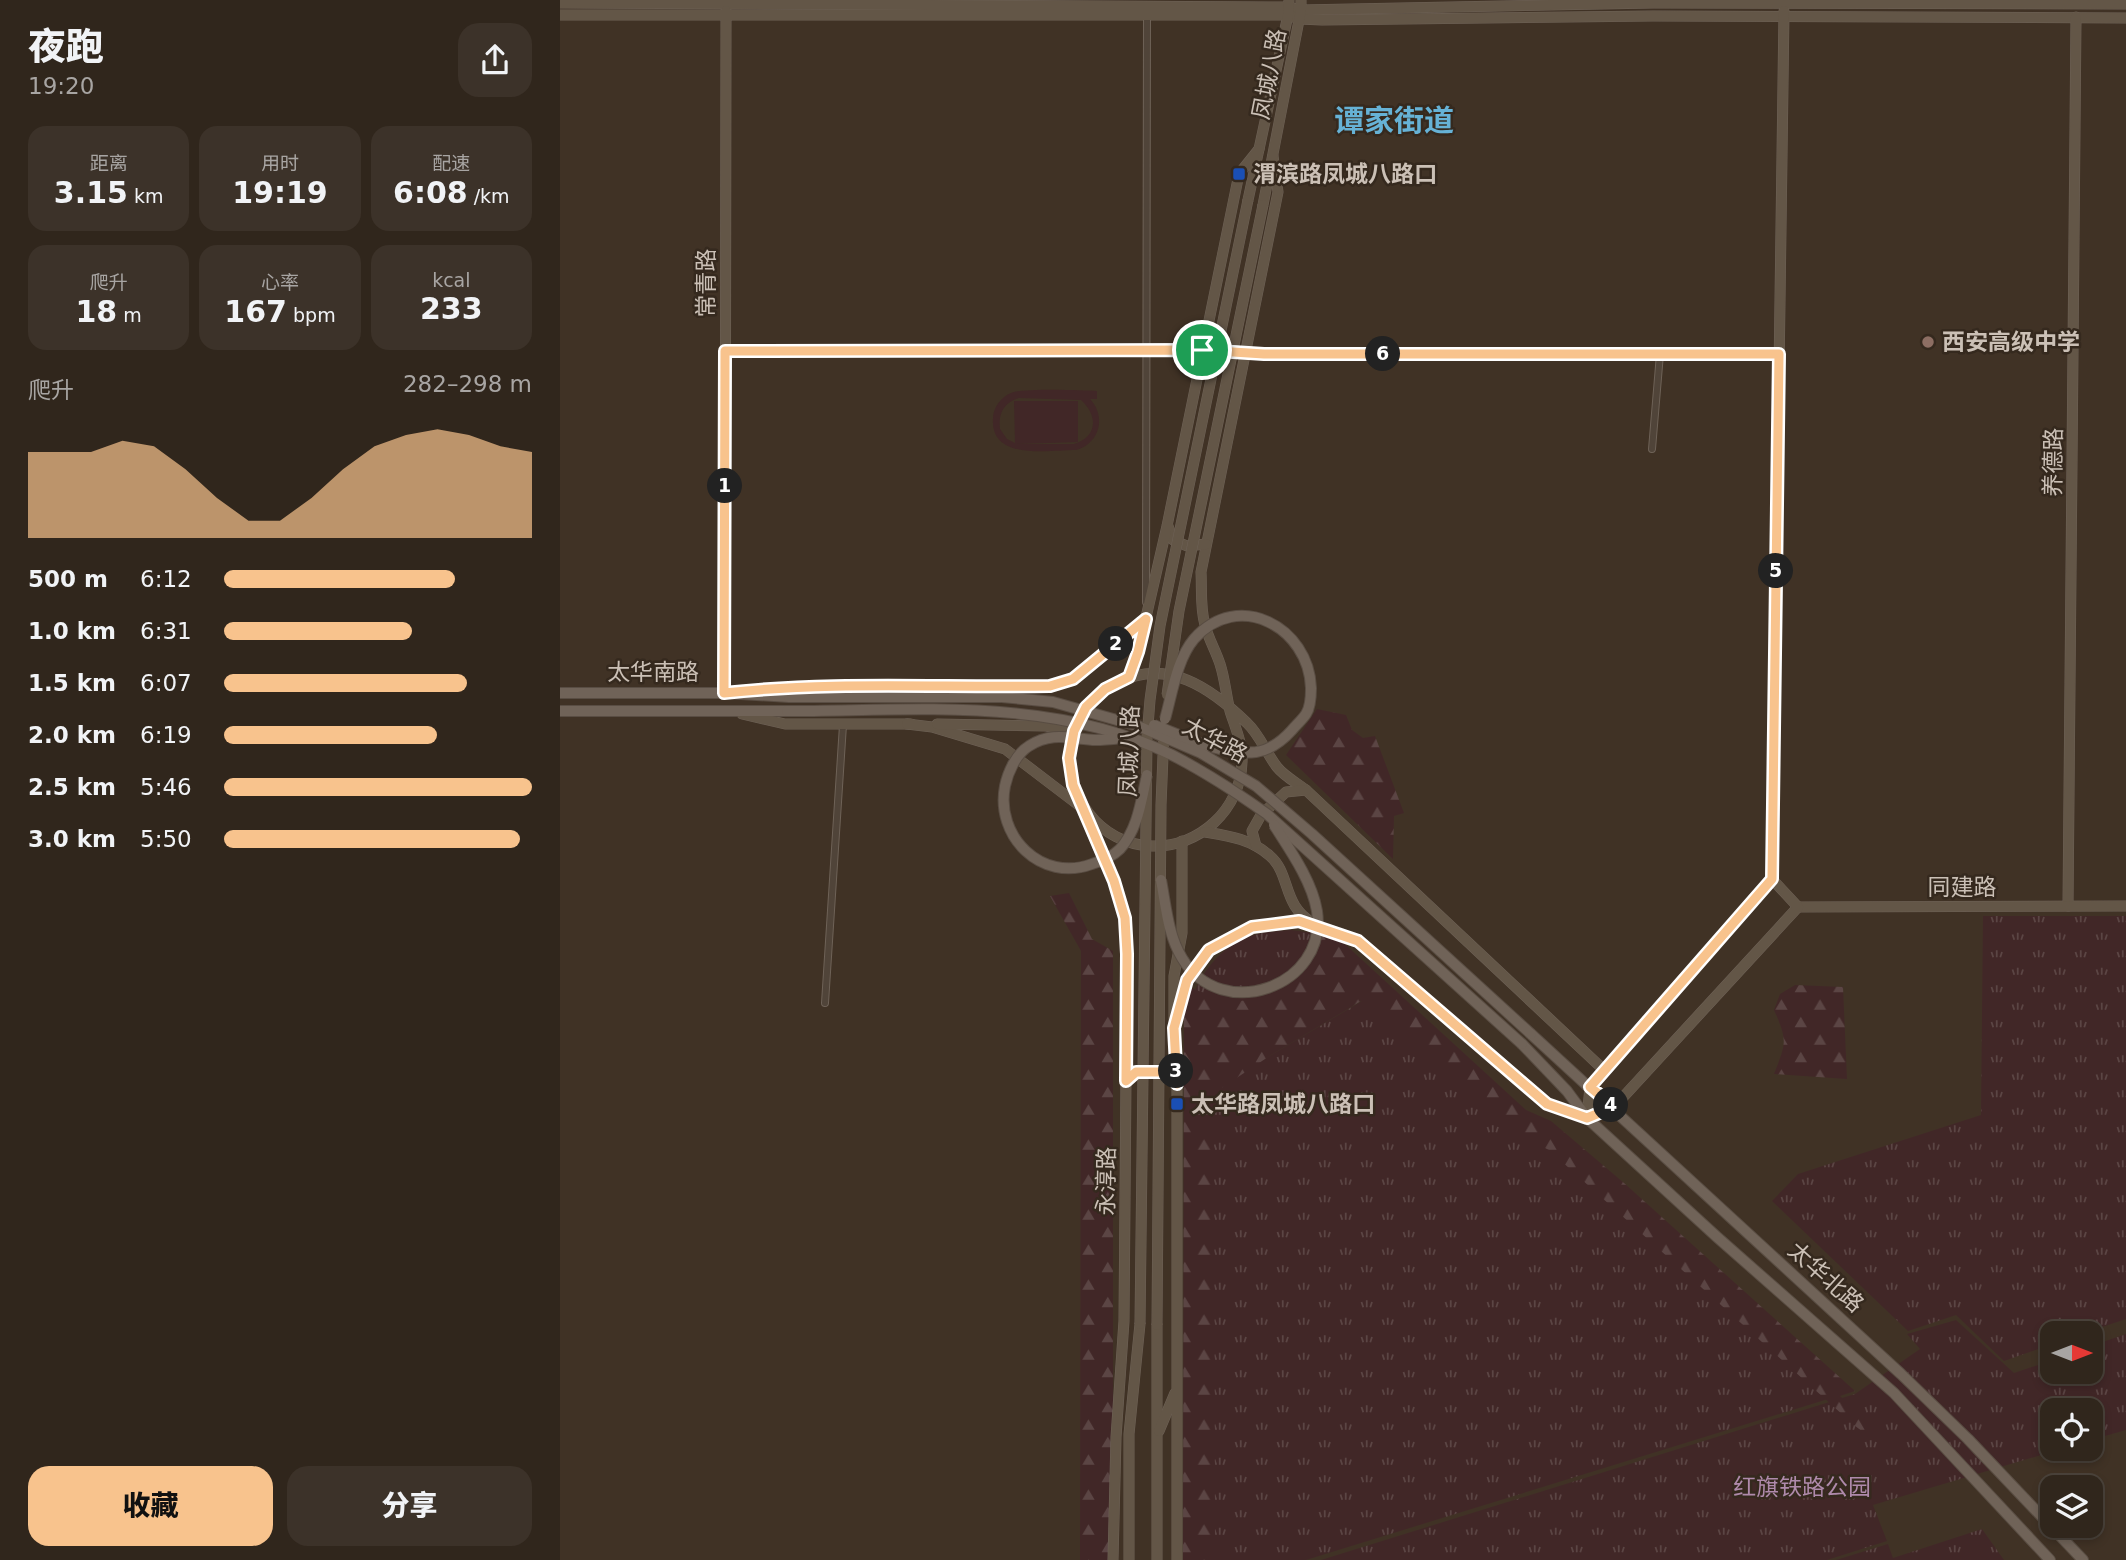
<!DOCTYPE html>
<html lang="zh">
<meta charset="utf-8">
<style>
body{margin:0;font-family:"DejaVu Sans","Noto Sans SC",sans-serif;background:#3c3229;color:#f1f3f6;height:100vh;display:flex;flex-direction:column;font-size:26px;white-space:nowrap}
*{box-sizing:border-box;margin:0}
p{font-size:23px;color:#a8a5a3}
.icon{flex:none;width:38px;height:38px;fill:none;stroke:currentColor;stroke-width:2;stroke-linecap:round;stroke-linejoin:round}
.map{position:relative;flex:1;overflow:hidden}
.sheet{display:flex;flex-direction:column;background:#30261c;width:560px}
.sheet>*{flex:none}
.needle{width:46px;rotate:90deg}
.fabs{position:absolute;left:1480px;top:1321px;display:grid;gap:14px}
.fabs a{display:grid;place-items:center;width:63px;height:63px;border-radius:14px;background:#30261c;box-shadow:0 4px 10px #0003,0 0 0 2px #4b433b;font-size:35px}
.pin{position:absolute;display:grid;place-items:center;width:60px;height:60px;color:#fff;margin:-30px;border:4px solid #fff;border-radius:50%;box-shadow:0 2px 7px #0007}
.km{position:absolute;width:35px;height:35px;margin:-18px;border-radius:50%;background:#222;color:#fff;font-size:19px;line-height:35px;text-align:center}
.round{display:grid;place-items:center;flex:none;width:74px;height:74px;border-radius:21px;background:#3c3229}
.summary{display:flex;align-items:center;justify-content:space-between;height:119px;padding:0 28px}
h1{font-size:38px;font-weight:800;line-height:52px}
.figures{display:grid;grid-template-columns:repeat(3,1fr);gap:10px;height:119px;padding:7px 28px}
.figures div{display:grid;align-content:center;border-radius:18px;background:#3c3229;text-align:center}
.figures b{font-size:30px;font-weight:800}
.figures small{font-size:19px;font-weight:400}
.figures p{font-size:19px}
.chart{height:196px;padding:14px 28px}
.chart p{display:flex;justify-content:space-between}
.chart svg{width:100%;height:126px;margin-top:7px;fill:#f8c38d;opacity:.7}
.primary-button{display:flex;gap:14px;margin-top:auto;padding:14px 28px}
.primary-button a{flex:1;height:80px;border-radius:21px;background:#f8c38d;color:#111;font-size:28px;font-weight:800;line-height:80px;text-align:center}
.primary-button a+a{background:#3c3229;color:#f1f3f6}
ul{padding:0 28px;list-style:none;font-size:23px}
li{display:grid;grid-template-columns:112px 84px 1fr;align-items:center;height:52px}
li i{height:18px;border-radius:9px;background:#f8c38d}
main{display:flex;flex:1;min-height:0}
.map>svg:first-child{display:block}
.grass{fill:url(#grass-tufts)}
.forest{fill:url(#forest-firs)}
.garden{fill:#412727;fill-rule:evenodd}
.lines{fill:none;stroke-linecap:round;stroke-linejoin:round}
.street-casing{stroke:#6e6257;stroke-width:8}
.secondary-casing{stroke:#6e6257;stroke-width:11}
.primary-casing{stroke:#594d43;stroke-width:12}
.street{stroke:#504439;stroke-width:6}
.secondary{stroke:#635647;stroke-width:10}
.primary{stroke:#706358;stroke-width:10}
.secondary-bridge-casing{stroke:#6e6257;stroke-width:11;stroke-linecap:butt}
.primary-bridge-casing{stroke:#594d43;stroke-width:12;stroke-linecap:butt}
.secondary-bridge{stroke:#635647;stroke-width:10}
.primary-bridge{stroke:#706358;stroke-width:10}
.route-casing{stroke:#fff;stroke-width:14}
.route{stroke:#f8c38d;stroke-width:9}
.transit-dot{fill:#1a4fb4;stroke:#35291e;stroke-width:2.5}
.education-dot{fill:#8d6e63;stroke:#35291e;stroke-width:2.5}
.labels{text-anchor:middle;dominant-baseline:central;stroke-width:5;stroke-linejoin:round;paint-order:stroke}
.street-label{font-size:23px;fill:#cbc0b6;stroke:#35291e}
.poi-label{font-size:23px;font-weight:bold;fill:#cbc0b6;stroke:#35291e;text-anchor:start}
.park-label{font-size:23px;fill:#af8aab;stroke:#35291e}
.district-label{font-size:30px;font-weight:bold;fill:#66b2d6;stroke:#35291e}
</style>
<main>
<section class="sheet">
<div class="summary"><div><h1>夜跑</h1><p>19:20</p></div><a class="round"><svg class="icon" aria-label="share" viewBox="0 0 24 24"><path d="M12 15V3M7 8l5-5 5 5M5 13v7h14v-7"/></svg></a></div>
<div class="figures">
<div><p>距离</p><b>3.15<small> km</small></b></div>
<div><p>用时</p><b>19:19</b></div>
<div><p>配速</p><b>6:08<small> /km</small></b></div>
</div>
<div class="figures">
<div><p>爬升</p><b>18<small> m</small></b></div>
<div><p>心率</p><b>167<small> bpm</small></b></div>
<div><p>kcal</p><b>233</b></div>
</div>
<div class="chart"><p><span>爬升</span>282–298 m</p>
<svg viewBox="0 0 160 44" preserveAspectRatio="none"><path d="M0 44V14L10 14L20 14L30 10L40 12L50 20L60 30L70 38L80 38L90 30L100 20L110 12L120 8L130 6L140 8L150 12L160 14V44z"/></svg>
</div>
<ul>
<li><b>500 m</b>6:12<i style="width:75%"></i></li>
<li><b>1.0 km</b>6:31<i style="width:61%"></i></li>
<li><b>1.5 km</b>6:07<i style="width:79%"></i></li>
<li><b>2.0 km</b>6:19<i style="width:69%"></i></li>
<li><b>2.5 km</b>5:46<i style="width:100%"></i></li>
<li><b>3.0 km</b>5:50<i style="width:96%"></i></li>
</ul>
<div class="primary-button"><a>收藏</a><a>分享</a></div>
</section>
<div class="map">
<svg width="1566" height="1560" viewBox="0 0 1566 1560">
<defs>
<pattern id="grass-tufts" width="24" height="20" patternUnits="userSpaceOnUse" patternTransform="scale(1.75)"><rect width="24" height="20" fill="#412727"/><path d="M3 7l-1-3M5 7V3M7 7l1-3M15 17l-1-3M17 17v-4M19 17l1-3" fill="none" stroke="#5b4544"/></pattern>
<pattern id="forest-firs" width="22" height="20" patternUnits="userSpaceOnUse" patternTransform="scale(1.75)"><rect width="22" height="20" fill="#412727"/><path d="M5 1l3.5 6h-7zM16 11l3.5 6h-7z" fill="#5b4544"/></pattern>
</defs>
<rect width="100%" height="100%" fill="#403225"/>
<g class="grass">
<path d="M1423 916H1566V1319L1524 1333 1493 1334V1344L1444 1361 1396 1315 1348 1331 1212 1201 1238 1174 1421 1115Z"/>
<path d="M731 930 761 934 792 951 624 1061C624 1048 624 1035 626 1022 631 987 653 950 688 937 702 932 716 931 731 930Z"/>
<path d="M807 998 989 1145 1268 1399 746 1560H652L654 1089Z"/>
<path d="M1396 1320 1454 1373 1493 1360V1372H1531V1346L1566 1334V1430L1531 1440V1410H1493V1449H1501L1313 1505 1327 1541 1267 1560H761L1295 1394 1360 1349 1347 1334Z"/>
<path d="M1422 1529 1444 1560H1276L1328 1544 1333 1558Z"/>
</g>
<g class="forest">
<path d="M757 709 786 715 792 730 803 738 815 736 844 813 834 816 833 859 726 755Z"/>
<path d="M509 893 532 939 553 951V1560H520L521 951 490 896Z"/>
<path d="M758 931 776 936 966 1110 991 1121 1064 1183 1295 1391 1280 1396 1321 1433 1312 1439 1294 1425 989 1150 949 1130 801 1001 711 1055 654 1093 655 1560H623L624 985 666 1002 704 999 744 970Z"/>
<path d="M1235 985 1283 987 1287 1079 1214 1074C1226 1043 1228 1041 1214 1010L1220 994Z"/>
</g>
<path class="garden" d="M537 391V399H530C547 417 539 444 516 450 488 450 430 461 433 418 433 408 441 397 451 393 461 388 522 390 537 391ZM459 398 521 400C538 415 538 437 514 444H456L518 442V401H454L455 443 447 439 440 429C438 413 444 403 459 398Z"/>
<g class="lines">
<g class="street-casing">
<g id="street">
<path d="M1092 449 1100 354"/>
<path d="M586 602 587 14"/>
<path d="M265 1003 283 725"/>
</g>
</g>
<g class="secondary-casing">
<g id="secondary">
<path d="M0 3 729 7 741 10 1093 3 1566 4"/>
<path d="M166 11 165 693C272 681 382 688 490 686L513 679 586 619"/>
<path d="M0 15H728L739 19 762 20 1093 16 1566 18"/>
<path d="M713 156 718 192 641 572C642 589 640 608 645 625 648 638 656 651 660 664 665 679 666 695 670 711 675 727 683 744 682 762 681 809 639 848 592 846 539 845 503 794 512 744 516 717 533 695 557 683 607 657 651 688 687 723 700 735 706 753 717 767 724 776 737 783 746 790L1045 1071"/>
<path d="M688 200 728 15 729 0"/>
<path d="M703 205 741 10V0"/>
<path d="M165 351 642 350 704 354H1219"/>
<path d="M608 526 613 540 627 546 646 544"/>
<path d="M569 677 578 652 607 526 679 174 699 149"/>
<path d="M182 714 225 724H351"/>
<path d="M347 724 372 727 445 749 525 810 538 847 554 881 565 918 567 954 564 1321 556 1437 553 1560"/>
<path d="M377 724 486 726 514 731"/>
<path d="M645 832C669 836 691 839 710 856 731 874 722 906 753 923"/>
<path d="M696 846 692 831 701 815 726 792 746 790"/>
<path d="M1212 879 1224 11"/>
<path d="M1508 906 1516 17"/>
<path d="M1238 907 1566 906"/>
<path d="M618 1013 627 980 649 950 692 927 739 921 798 941 987 1104 1027 1118"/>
<path d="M566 1081 576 1072H608L617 1083"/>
<path d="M1027 1118 1054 1107 1238 907 1212 879"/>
<path d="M1027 1118 1030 1087 1212 879"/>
<path d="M597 1325V1560"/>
<path d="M599 1431 615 1393"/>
<path d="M569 1560V1434L580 1324"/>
<path d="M617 1560V1084L614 1029V976L622 933V841"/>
</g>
</g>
<g class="primary-casing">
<g id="primary">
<path d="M0 693H165L229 697"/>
<path d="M0 711H227"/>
<path d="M971 1034 1341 1374 1408 1439 1523 1560"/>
<path d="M962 1044 1007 1091 1027 1118 1157 1237 1334 1393 1490 1560"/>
</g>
</g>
<use href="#street" class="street"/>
<use href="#secondary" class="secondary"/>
<use href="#primary" class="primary"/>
<g class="secondary-bridge-casing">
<g id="secondary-bridge">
<path d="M607 695 619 611 703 205"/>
<path d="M580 1324 587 738 590 700 600 626 688 200"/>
<path d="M597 1325 601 805 604 731"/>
</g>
</g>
<g class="primary-bridge-casing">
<g id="primary-bridge">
<path d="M229 697H442L493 702 578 726 641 753 696 786 752 834 971 1034"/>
<path d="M227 711C355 711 493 696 612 755 645 772 676 792 707 814L962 1044"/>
<path d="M594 725C625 737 662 756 696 752 710 750 723 740 732 730 736 725 742 720 746 714 750 708 751 696 751 688 749 627 678 589 634 639 617 659 612 694 605 719"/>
<path d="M562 738C553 739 544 740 536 740 511 739 492 731 469 746 456 754 448 772 445 786 435 836 481 883 532 864 542 861 552 857 560 849 578 829 581 801 587 775"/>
<path d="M601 880C606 906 608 935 622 958 661 1024 768 987 757 911 752 881 730 850 714 825"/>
</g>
</g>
<use href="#secondary-bridge" class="secondary-bridge"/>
<use href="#primary-bridge" class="primary-bridge"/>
</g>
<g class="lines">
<g class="route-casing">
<path id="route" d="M642 350 704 354H1219L1212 879 1030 1087 1054 1107 1027 1118 987 1104 798 941 739 921 692 927 649 950 627 980 614 1028 617 1084 608 1072H576L566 1081 567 954 565 918 554 881 513 785 509 758 514 731 526 707 545 689 569 677 578 652 586 619 513 679 490 686C382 688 272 681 164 693L165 351Z"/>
</g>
<use href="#route" class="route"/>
</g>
<g class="transit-dot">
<rect x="672" y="167" width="14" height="14" rx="3.5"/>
<rect x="610" y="1097" width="14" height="14" rx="3.5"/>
</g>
<circle class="education-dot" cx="1368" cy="342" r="7"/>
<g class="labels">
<g class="street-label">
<text transform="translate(709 74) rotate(-79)">凤城八路</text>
<text transform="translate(146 283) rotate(-90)">常青路</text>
<text transform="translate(1493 462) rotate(-89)">养德路</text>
<text x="93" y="672">太华南路</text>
<text transform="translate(655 740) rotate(28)">太华路</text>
<text transform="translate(569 751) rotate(-88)">凤城八路</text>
<text x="1402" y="887">同建路</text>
<text transform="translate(546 1181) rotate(-89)">永淳路</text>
<text transform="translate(1266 1277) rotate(42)">太华北路</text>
</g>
<g class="poi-label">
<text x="693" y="174">渭滨路凤城八路口</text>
<text x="1382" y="342">西安高级中学</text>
<text x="631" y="1104">太华路凤城八路口</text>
</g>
<g class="park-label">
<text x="1242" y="1487">红旗铁路公园</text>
</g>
<g class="district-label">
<text x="834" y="120">谭家街道</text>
</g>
</g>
</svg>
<div class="fabs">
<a><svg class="needle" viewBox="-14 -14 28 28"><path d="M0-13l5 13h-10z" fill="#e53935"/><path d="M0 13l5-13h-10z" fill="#a8a5a3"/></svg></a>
<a><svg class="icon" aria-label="locate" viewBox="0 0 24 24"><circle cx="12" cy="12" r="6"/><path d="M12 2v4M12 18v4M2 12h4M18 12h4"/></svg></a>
<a><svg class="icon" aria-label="layers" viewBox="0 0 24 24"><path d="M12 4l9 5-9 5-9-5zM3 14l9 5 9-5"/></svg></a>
</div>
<div class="pin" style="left:642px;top:350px;background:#1e9e55"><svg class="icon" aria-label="arrive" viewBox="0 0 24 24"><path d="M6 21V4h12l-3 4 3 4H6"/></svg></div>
<b class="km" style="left:165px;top:486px">1</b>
<b class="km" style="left:556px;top:644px">2</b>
<b class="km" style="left:616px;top:1071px">3</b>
<b class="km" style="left:1051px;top:1105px">4</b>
<b class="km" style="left:1216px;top:571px">5</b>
<b class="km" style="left:823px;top:354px">6</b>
</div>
</main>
